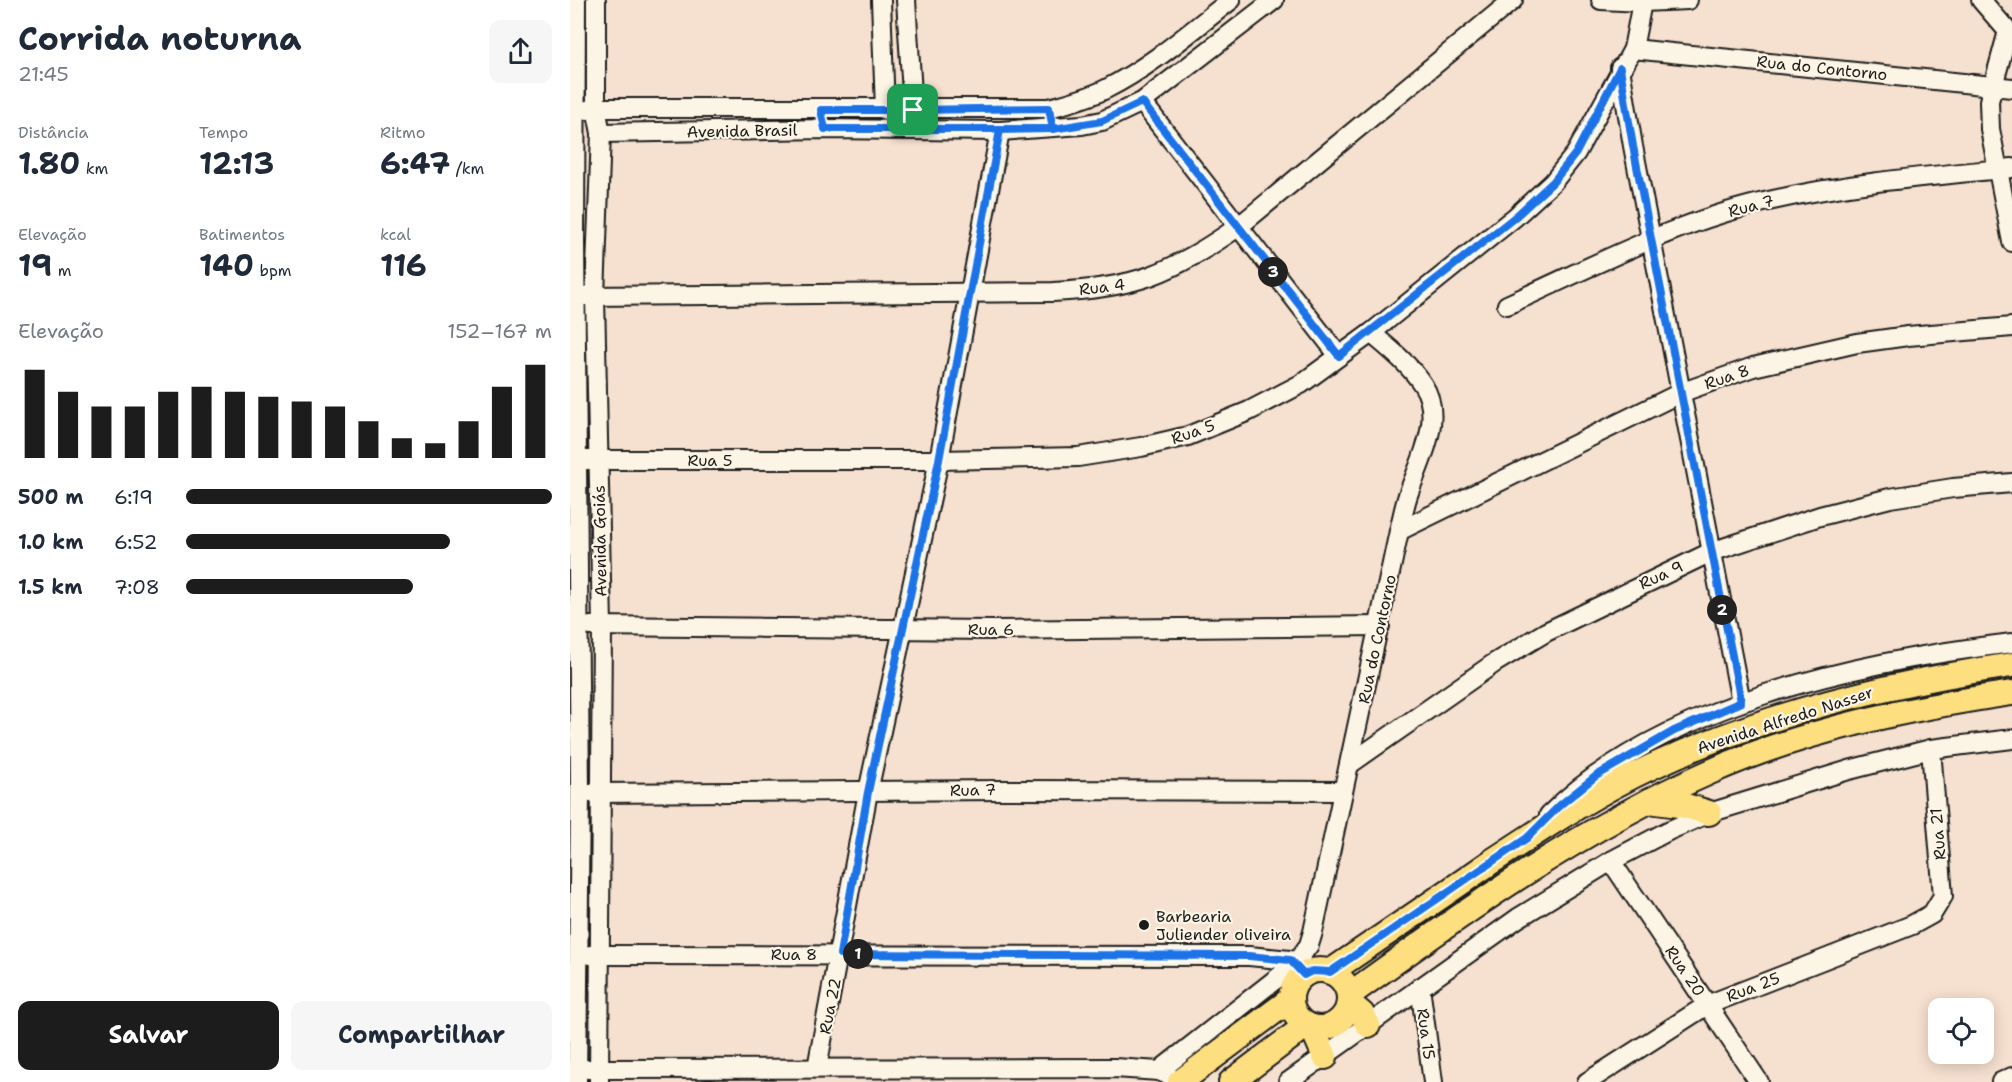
<!DOCTYPE html>
<html lang="pt">
<meta charset="utf-8">
<style>
body{margin:0;font-family:"Shantell Sans",sans-serif;background:#f6f6f7;color:#1f2937;height:100vh;display:flex;flex-direction:column;font-size:22px;white-space:nowrap}
*{box-sizing:border-box;margin:0}
p{font-size:20px;color:#747a83}
.icon{flex:none;width:33px;height:33px;fill:none;stroke:currentColor;stroke-width:2;stroke-linecap:round;stroke-linejoin:round}
.map{position:relative;flex:1;overflow:hidden}
.panel{display:flex;flex-direction:column;background:#fff;width:570px}
.panel>*{flex:none}
.fabs{position:absolute;left:1358px;top:998px;display:grid;gap:12px}
.fabs a{display:grid;place-items:center;width:66px;height:66px;border-radius:12px;background:#fff;box-shadow:0 3px 15px #0003;font-size:30px}
.pin{position:absolute;display:grid;place-items:center;width:51px;height:51px;color:#fff;margin:-26px;border-radius:12px;box-shadow:0 3px 9px #0006}
.km{position:absolute;width:30px;height:30px;margin:-15px;border-radius:50%;background:#222;color:#fff;font-size:16px;line-height:30px;text-align:center}
.round{display:grid;place-items:center;flex:none;width:63px;height:63px;border-radius:12px;background:#f6f6f7}
.overview{display:flex;align-items:center;justify-content:space-between;height:102px;padding:0 18px}
h1{font-size:33px;font-weight:700;line-height:45px}
.metrics{display:grid;grid-template-columns:repeat(3,1fr);gap:9px;height:102px;padding:6px 18px}
.metrics div{display:grid;align-content:center}
.metrics b{font-size:30px;font-weight:700}
.metrics small{font-size:16px;font-weight:400}
.metrics p{font-size:16px}
.chart{height:168px;padding:12px 18px}
.chart p{display:flex;justify-content:space-between}
.chart svg{width:100%;height:108px;margin-top:6px;stroke:#1c1c1c;stroke-width:6}
.cta{display:flex;gap:12px;margin-top:auto;padding:12px 18px}
.cta a{flex:1;height:69px;border-radius:12px;background:#1c1c1c;color:#fff;font-size:24px;font-weight:700;line-height:69px;text-align:center}
.cta a+a{background:#f6f6f7;color:#1f2937}
ul{padding:0 18px;list-style:none;font-size:20px}
li{display:grid;grid-template-columns:96px 72px 1fr;align-items:center;height:45px}
li i{height:15px;border-radius:8px;background:#1c1c1c}
main{display:flex;flex:1;min-height:0}
.map>svg:first-child{display:block}
.lines{fill:none;stroke-linecap:round;stroke-linejoin:round}
.minor-casing{stroke:#1c1c1c;stroke-width:22}
.major-casing{stroke:#1c1c1c;stroke-width:28}
.minor{stroke:#fcf5e5;stroke-width:18}
.major{stroke:#fddf80;stroke-width:24}
.route-casing{stroke:#fff;stroke-width:12}
.route{stroke:#1a73e8;stroke-width:8}
.poi-dot{fill:#1c1c1c;stroke:#fcf5e5;stroke-width:2}
.labels{text-anchor:middle;dominant-baseline:central;stroke-width:4.5;stroke-linejoin:round;paint-order:stroke}
.street-label{font-size:16px;fill:#1c1c1c;stroke:#fcf5e5}
.poi-label{font-size:16px;fill:#1c1c1c;stroke:#fcf5e5;text-anchor:start}
</style>
<main>
<section class="panel">
<div class="overview"><div><h1>Corrida noturna</h1><p>21:45</p></div><a class="round"><svg class="icon" aria-label="share" viewBox="0 0 24 24"><path d="M12 15V3M7 8l5-5 5 5M5 13v7h14v-7"/></svg></a></div>
<div class="metrics">
<div><p>Distância</p><b>1.80<small> km</small></b></div>
<div><p>Tempo</p><b>12:13</b></div>
<div><p>Ritmo</p><b>6:47<small> /km</small></b></div>
</div>
<div class="metrics">
<div><p>Elevação</p><b>19<small> m</small></b></div>
<div><p>Batimentos</p><b>140<small> bpm</small></b></div>
<div><p>kcal</p><b>116</b></div>
</div>
<div class="chart"><p><span>Elevação</span>152–167 m</p>
<svg viewBox="0 0 160 44" preserveAspectRatio="none"><path d="M5 44V8M15 44V17M25 44V23M35 44V23M45 44V17M55 44V15M65 44V17M75 44V19M85 44V21M95 44V23M105 44V29M115 44V36M125 44V38M135 44V29M145 44V15M155 44V6"/></svg>
</div>
<ul>
<li><b>500 m</b>6:19<i style="width:100%"></i></li>
<li><b>1.0 km</b>6:52<i style="width:72%"></i></li>
<li><b>1.5 km</b>7:08<i style="width:62%"></i></li>
</ul>
<div class="cta"><a>Salvar</a><a>Compartilhar</a></div>
</section>
<div class="map">
<svg width="1442" height="1082" viewBox="0 0 1442 1082">
<rect width="100%" height="100%" fill="#f6e0d0"/>
<filter id="ink" filterUnits="userSpaceOnUse"><feTurbulence type="fractalNoise" baseFrequency=".0167" numOctaves="2"/><feDisplacementMap in="SourceGraphic" scale="12" xChannelSelector="R" yChannelSelector="G"/><feConvolveMatrix kernelMatrix="1 2 1 2 8 2 1 2 1" color-interpolation-filters="sRGB"/></filter>
<g filter="url(#ink)">
<g class="lines">
<g class="minor-casing">
<g id="minor">
<path d="M6 0 5 240 10 793 7 1082"/>
<path d="M26 0V108L31 133 25 296 32 626 29 1082"/>
<path d="M311 0 315 110"/>
<path d="M336 0 343 109"/>
<path d="M1031 0 1072 2 1118 0"/>
<path d="M1411 0 1442 36"/>
<path d="M1438 31 1419 101 1420 129 1442 242"/>
<path d="M1063 49 1442 88"/>
<path d="M1050 68 1063 146 1171 702"/>
<path d="M572 102 769 356"/>
<path d="M17 110 26 108H479C499 103 518 98 536 89 582 66 621 31 661 0"/>
<path d="M31 133 255 129 430 131 512 125 532 121 572 102 704 0"/>
<path d="M13 296 483 292C567 288 599 274 668 227L943 0"/>
<path d="M937 305C1024 266 1109 220 1203 200 1282 182 1362 176 1442 168"/>
<path d="M0 460H369L508 457 571 447 618 436 679 411 731 384 801 333 945 217 983 182 1006 153 1063 49 1072 2"/>
<path d="M829 531 1110 393 1183 367 1287 343 1338 336 1442 327"/>
<path d="M20 626 423 630 810 626"/>
<path d="M780 764 926 662 976 632 1141 552 1250 516 1320 498 1383 488 1442 483"/>
<path d="M23 793 432 790 773 791"/>
<path d="M979 815C1090 704 1291 661 1442 643"/>
<path d="M1041 861 1189 1082"/>
<path d="M20 955 679 956 720 960 734 975"/>
<path d="M850 987 863 1082"/>
<path d="M247 1068 298 792 369 460 430 131"/>
<path d="M18 1069 545 1068 589 1071 598 1075"/>
<path d="M589 1071 725 964 739 945 743 932 829 531C832 519 834 507 838 495 849 462 875 419 853 385 840 365 820 349 801 333"/>
<path d="M718 1082 948 918 1041 861 1098 831 1139 813 1279 770 1361 749 1442 739"/>
<path d="M1017 1082 1137 1005 1342 925 1362 914 1373 896 1361 749"/>
<path d="M1431 1082 1442 1077"/>
</g>
</g>
<g class="major-casing">
<g id="major">
<path d="M1079 801 1116 806 1139 813"/>
<circle cx="750" cy="999" r="29"/>
<path d="M760 972C814 935 868 899 921 862 973 828 1025 793 1081 767 1194 714 1319 683 1442 665"/>
<path d="M779 995C894 912 1010 829 1140 772 1235 730 1340 708 1442 693"/>
<path d="M779 1003 792 1014 798 1025"/>
<path d="M742 1027 755 1057"/>
<path d="M610 1082 721 999"/>
<path d="M661 1082 737 1025"/>
</g>
</g>
<use href="#minor" class="minor"/>
<use href="#major" class="major"/>
</g>
</g>
<g class="lines" filter="url(#ink)">
<g class="route-casing">
<path id="route" d="M343 110 479 108 483 129 430 130 369 460 298 792 270 954 679 956 720 960 734 975 742 971 760 972 957 838 990 805 1026 776 1104 731 1171 702 1063 146 1050 68 1006 153 983 182 945 217 769 356 572 102 532 121 483 129H255L251 110H343"/>
</g>
<use href="#route" class="route"/>
</g>
<circle class="poi-dot" cx="574" cy="925" r="6"/>
<g class="labels">
<g class="street-label">
<text transform="translate(1252 68) rotate(6)">Rua do Contorno</text>
<text transform="translate(172 131) rotate(-1)">Avenida Brasil</text>
<text transform="translate(1181 206) rotate(-15)">Rua 7</text>
<text transform="translate(532 287) rotate(-7)">Rua 4</text>
<text transform="translate(1157 377) rotate(-19)">Rua 8</text>
<text transform="translate(623 432) rotate(-19)">Rua 5</text>
<text x="140" y="460">Rua 5</text>
<text transform="translate(30 541) rotate(-91)">Avenida Goiás</text>
<text transform="translate(1091 575) rotate(-25)">Rua 9</text>
<text x="421" y="629">Rua 6</text>
<text transform="translate(807 639) rotate(-78)">Rua do Contorno</text>
<text transform="translate(1215 720) rotate(-18)">Avenida Alfredo Nasser</text>
<text transform="translate(403 790) rotate(-1)">Rua 7</text>
<text transform="translate(1368 834) rotate(-95)">Rua 21</text>
<text x="224" y="954">Rua 8</text>
<text transform="translate(1115 971) rotate(56)">Rua 20</text>
<text transform="translate(1183 987) rotate(-21)">Rua 25</text>
<text transform="translate(260 1006) rotate(-79)">Rua 22</text>
<text transform="translate(856 1034) rotate(82)">Rua 15</text>
</g>
<g class="poi-label">
<text x="586" y="916">Barbearia<tspan x="586" dy="18">Juliender oliveira</tspan></text>
</g>
</g>
</svg>
<div class="fabs">
<a><svg class="icon" aria-label="locate" viewBox="0 0 24 24"><circle cx="12" cy="12" r="6"/><path d="M12 2v4M12 18v4M2 12h4M18 12h4"/></svg></a>
</div>
<div class="pin" style="left:343px;top:110px;background:#1e9e55"><svg class="icon" aria-label="arrive" viewBox="0 0 24 24"><path d="M6 21V4h12l-3 4 3 4H6"/></svg></div>
<b class="km" style="left:288px;top:954px">1</b>
<b class="km" style="left:1152px;top:610px">2</b>
<b class="km" style="left:703px;top:272px">3</b>
</div>
</main>
